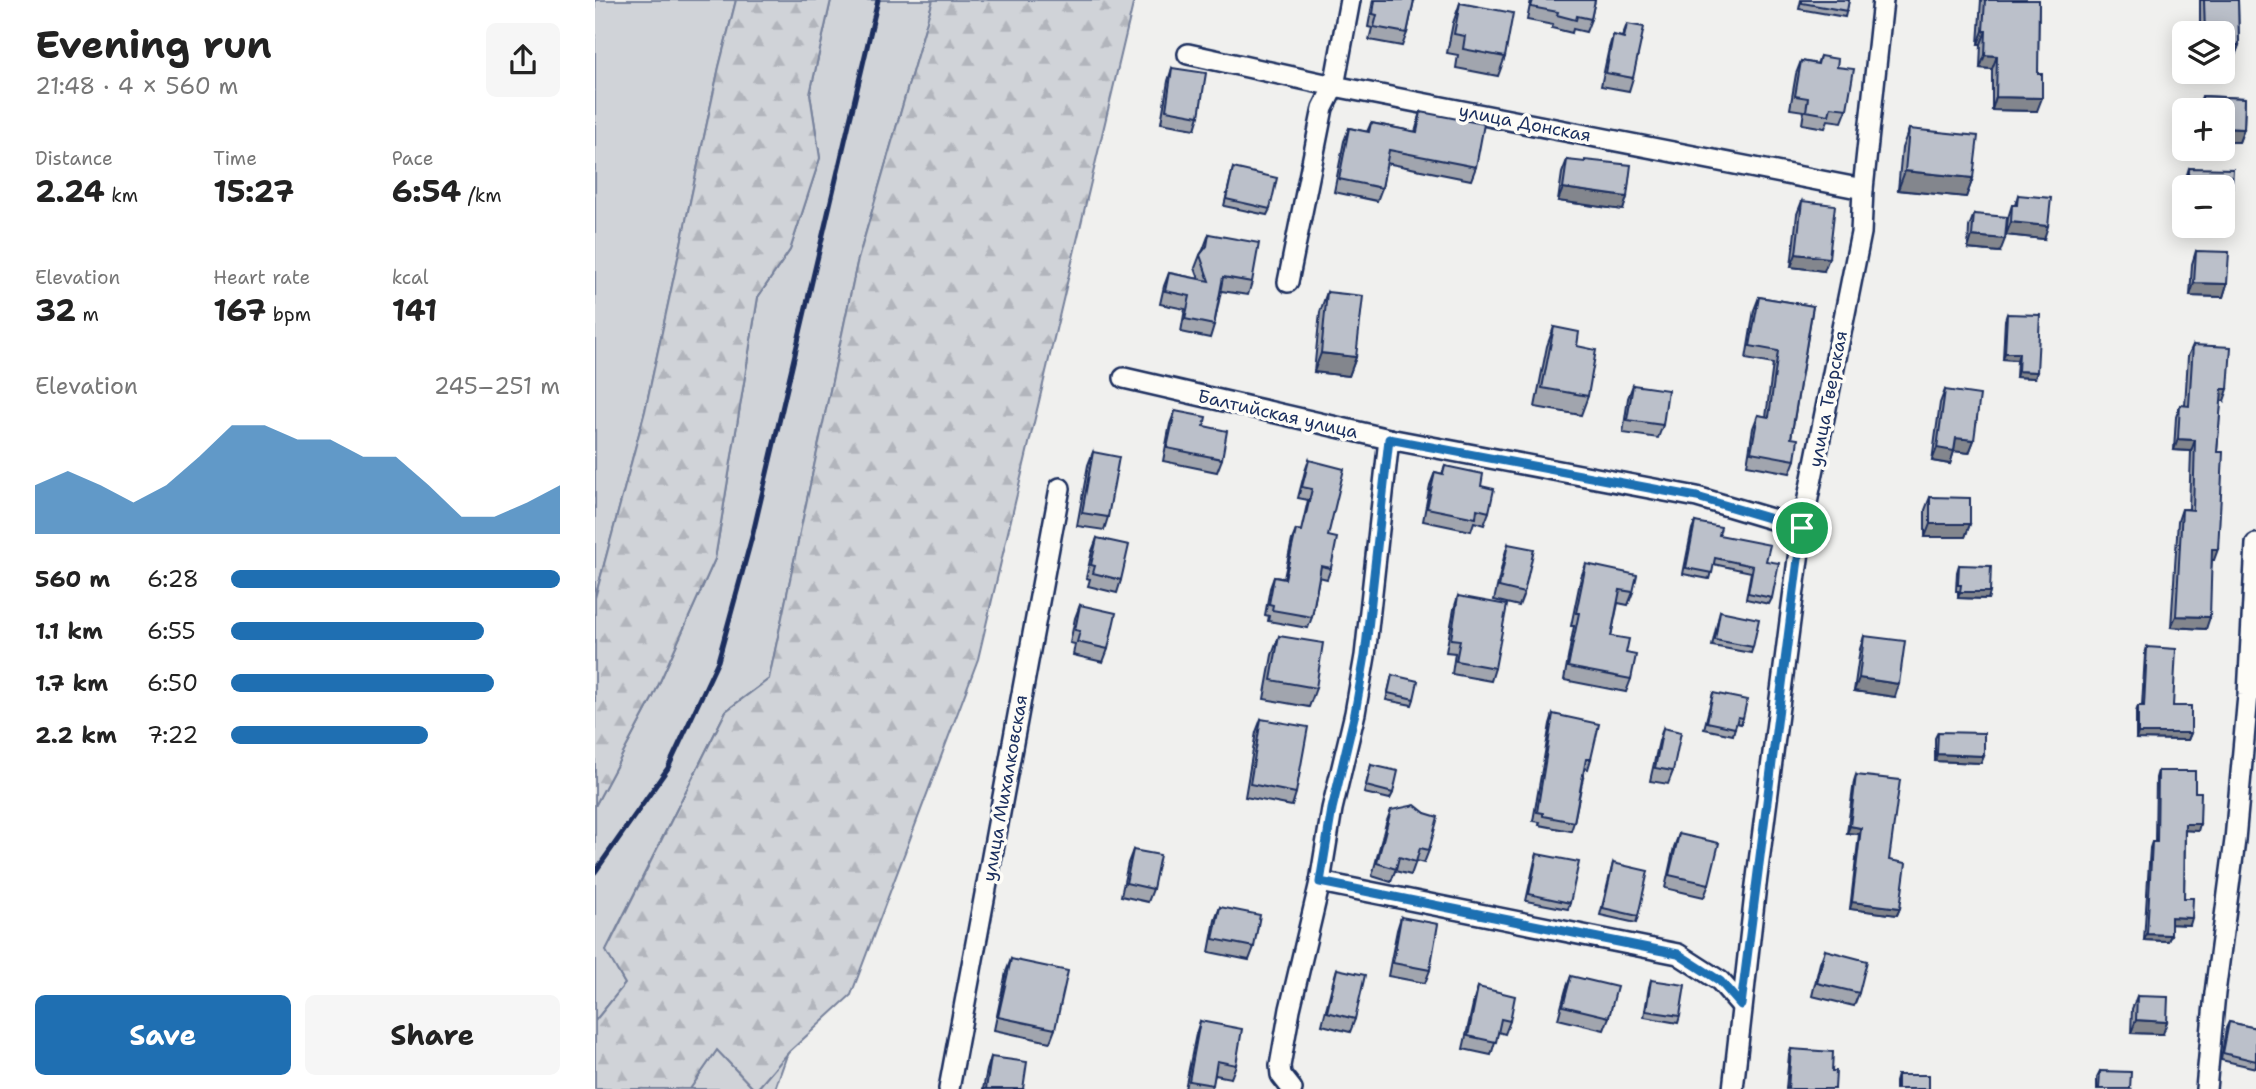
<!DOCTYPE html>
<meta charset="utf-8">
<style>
body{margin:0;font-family:"Shantell Sans",sans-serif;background:#f6f6f6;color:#222;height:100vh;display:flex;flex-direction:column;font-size:26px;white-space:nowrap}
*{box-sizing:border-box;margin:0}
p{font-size:23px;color:#767676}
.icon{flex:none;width:38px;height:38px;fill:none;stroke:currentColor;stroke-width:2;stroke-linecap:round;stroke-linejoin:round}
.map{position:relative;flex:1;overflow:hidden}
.details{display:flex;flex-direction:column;background:#fff;width:595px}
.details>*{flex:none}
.controls{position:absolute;left:1577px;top:21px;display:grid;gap:14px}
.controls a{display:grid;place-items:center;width:63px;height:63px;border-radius:10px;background:#fff;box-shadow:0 4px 18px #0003;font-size:35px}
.pin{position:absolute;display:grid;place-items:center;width:60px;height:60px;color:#fff;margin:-30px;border:4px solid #fff;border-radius:50%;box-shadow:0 2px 7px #0007}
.round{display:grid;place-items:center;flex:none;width:74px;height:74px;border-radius:10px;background:#f6f6f6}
.headline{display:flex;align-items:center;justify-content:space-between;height:119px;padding:0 35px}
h1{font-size:38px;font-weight:700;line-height:52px}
.metrics{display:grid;grid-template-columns:repeat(3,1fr);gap:10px;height:119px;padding:7px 35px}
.metrics div{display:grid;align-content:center}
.metrics b{font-size:30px;font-weight:700}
.metrics small{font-size:19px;font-weight:400}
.metrics p{font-size:19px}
.chart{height:196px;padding:14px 35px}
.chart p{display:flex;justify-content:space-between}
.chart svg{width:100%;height:126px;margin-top:7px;fill:#1f6fb2;opacity:.7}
.primary-button{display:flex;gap:14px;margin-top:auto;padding:14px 35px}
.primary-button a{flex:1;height:80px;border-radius:10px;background:#1f6fb2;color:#fff;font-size:28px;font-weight:700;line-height:80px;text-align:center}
.primary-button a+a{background:#f6f6f6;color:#222}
ul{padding:0 35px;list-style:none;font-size:23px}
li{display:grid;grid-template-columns:112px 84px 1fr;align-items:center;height:52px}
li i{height:18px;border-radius:9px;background:#1f6fb2}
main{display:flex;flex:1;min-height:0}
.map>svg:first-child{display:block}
.green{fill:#d0d3d8;stroke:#76819b;stroke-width:2}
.forest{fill:url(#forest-firs);stroke:#76819b;stroke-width:2}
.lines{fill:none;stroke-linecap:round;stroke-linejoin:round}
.minor-casing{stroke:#1b2f5e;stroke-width:24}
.minor{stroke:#fdfcf7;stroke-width:19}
.rail{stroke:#1b2f5e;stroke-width:5}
.wall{fill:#a1a5ae;stroke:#1b2f5e;stroke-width:2}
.shaded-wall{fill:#83868d;stroke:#1b2f5e;stroke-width:2}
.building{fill:#bbc0ca;stroke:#1b2f5e;stroke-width:2}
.route-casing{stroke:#fff;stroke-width:14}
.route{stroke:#1f6fb2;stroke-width:9}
.labels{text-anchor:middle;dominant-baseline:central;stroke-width:7;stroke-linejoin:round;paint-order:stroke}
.street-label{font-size:18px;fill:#1b2f5e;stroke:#fdfcf7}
</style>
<main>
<section class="details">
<div class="headline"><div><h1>Evening run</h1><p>21:48 · 4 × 560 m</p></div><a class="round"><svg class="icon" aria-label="share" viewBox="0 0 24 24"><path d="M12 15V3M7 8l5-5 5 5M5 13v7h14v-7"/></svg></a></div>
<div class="metrics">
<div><p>Distance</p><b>2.24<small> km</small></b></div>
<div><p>Time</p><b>15:27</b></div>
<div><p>Pace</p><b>6:54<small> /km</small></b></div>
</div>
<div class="metrics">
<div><p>Elevation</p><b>32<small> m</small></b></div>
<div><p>Heart rate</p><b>167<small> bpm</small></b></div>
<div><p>kcal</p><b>141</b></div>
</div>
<div class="chart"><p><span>Elevation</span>245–251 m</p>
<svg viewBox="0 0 160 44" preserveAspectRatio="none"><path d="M0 44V27L10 22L20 27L30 33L40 27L50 17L60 6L70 6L80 11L90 11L100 17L110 17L120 27L130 38L140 38L150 33L160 27V44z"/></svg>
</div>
<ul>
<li><b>560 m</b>6:28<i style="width:100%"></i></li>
<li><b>1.1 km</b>6:55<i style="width:77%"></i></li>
<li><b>1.7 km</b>6:50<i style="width:80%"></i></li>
<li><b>2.2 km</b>7:22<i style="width:60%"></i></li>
</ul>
<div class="primary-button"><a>Save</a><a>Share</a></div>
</section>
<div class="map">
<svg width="1661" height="1089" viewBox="0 0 1661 1089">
<defs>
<pattern id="forest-firs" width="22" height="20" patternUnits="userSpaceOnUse" patternTransform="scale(1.75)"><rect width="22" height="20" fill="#d0d3d8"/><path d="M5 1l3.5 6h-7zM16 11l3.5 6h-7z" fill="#b2b5bc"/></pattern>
</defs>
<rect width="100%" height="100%" fill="#f0f0ee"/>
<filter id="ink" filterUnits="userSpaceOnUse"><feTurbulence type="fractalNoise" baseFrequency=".0143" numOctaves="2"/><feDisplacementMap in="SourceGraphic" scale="14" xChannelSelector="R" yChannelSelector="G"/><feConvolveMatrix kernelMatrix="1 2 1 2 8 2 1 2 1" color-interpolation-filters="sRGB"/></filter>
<g filter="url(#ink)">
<g class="green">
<path d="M0 0H141L124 67 50 411 0 598Z"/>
<path d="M236 0H338L262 263 174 679 131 711 11 950 30 984 0 1021V806L58 697 120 559 163 297 195 250 225 158 215 94Z"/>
<path d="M122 1050 159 1089H95Z"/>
<path d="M193 1052 180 1089H162Z"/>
</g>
<g class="forest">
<path d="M141 0H236L215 94 225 158 195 250 163 297 120 559 58 697 0 806V598L50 411 124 67Z"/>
<path d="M338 0H539L383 659 256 995 194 1052 162 1089H159L122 1050 95 1089H0V1021L30 984 11 951 131 711 174 679 262 263Z"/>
</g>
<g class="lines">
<g class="minor-casing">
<g id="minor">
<path d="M593 54 739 86 1268 189"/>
<path d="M693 282 728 108 739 86 755 0"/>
<path d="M529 378 794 439 1102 497 1207 528"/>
<path d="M725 882 1083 954 1125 981 1146 1005"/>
<path d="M354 1089 465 488"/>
<path d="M697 1089 686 1075 685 1066 695 1009 725 882 737 809 760 713 770 656 794 439"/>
<path d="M1138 1089 1161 885 1207 528 1266 233 1268 189 1288 0"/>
<path d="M1611 1089 1620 993 1640 840 1653 695 1661 544"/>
</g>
</g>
<use href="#minor" class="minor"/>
<path class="rail" d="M0 872 73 768 123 661 158 533 283 0"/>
</g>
<g class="wall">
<path d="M778 0H819L812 33 807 46 774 40 777 28 773 27Z"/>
<path d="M936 0H1000L996 19 991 32 978 29 977 33 957 28 958 25 932 20Z"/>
<path d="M1206 0H1254L1250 17 1204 9Z"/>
<path d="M1386 0H1444L1442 111 1397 110V69L1385 68 1386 44H1383Z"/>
<path d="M1605 0H1643L1644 45 1639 58 1628 33H1605Z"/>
<path d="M865 3 910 57 903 76 861 68 863 55 852 53 858 23Z"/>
<path d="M1032 24 1038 78 1034 91 1006 86 1014 48 1018 35 1027 37Z"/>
<path d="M1225 56 1242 67 1252 109 1247 122 1233 120 1230 128 1207 124 1209 111 1195 109 1201 74 1206 61 1222 64Z"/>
<path d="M577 68 604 116 600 129 566 123 573 81Z"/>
<path d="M1607 96 1650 98 1649 129 1644 142H1628V110H1602Z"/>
<path d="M826 112 881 167 876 180 791 163 787 188 782 201 739 192 749 141 754 128 772 132 776 123 820 132Z"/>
<path d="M1314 129 1378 178 1371 197 1303 190 1307 148Z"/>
<path d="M972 160 1032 197 1028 210 963 201 967 173Z"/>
<path d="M638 168 675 209 672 215 629 206Z"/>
<path d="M1594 168 1637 188 1632 201H1630L1628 212V187H1589L1590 181Z"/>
<path d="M1423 195 1449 239 1411 235 1413 218 1417 205H1420Z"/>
<path d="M1207 201 1229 271 1196 267 1202 214Z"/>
<path d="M1379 214 1405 252 1373 249 1374 227Z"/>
<path d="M614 234 657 282 653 295 626 291 619 325 615 338 586 332 590 309 565 304 569 286 574 273 604 279 600 268 605 255 608 250Z"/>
<path d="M1601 251 1632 284 1628 297 1595 296 1597 264Z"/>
<path d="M732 292 761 357 754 376 719 372 725 312Z"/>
<path d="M1164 297 1218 306 1196 438 1200 460 1195 473 1152 465 1158 428 1163 415 1171 417 1178 364 1151 359 1159 310Z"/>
<path d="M1412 314 1440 378 1421 377 1422 360 1408 359 1410 320Z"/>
<path d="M959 327 982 346 993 396 986 415 940 407 952 346Z"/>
<path d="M1598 345 1629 401 1626 400 1622 452 1619 560H1617L1611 629 1576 627 1583 521 1587 509H1594L1596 451 1579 450 1581 417 1585 405 1590 406 1593 356Z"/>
<path d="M1038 385 1068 425 1063 438 1028 433 1033 398Z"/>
<path d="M1350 390 1379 440 1374 453 1359 451 1355 464 1337 461 1345 403Z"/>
<path d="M580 411 609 426 627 459 622 472 568 461 575 424Z"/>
<path d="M498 452 513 517 509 530 482 526 493 465Z"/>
<path d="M714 460 733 536 736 568 732 579 724 577 717 617 713 628 673 621 674 616 670 615 675 588 679 577 689 578 697 540 701 530 706 531 713 500 703 498 710 471Z"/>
<path d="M850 466 886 486 894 512 889 525 879 522 876 531 828 521 835 485 840 472 847 474Z"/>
<path d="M1335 497 1375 524 1370 537H1330V510Z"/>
<path d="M1100 522 1171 561 1177 598 1174 604 1151 599 1156 572 1118 564 1114 579 1088 574 1097 529Z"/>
<path d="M502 538 526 580 522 593 493 586 495 579 491 578 497 551Z"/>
<path d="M913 544 929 593 924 606 899 600 909 557Z"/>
<path d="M991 564 1038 592 1033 605 1023 603 1016 636 1031 653 1036 679 1031 692 969 680 979 626H976L986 577Z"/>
<path d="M1364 565 1395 592 1393 599 1363 598V591H1361L1362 572Z"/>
<path d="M863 596 900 668 896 681 857 674 860 653 851 652 859 609Z"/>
<path d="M485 605 513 649 508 662 478 655 480 644 475 643 480 618Z"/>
<path d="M1125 611 1158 647 1156 653 1117 646Z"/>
<path d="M684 636 721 688 714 707 669 699 677 655Z"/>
<path d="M1269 636 1300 697 1259 691 1265 649Z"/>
<path d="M1552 647 1578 706 1596 733 1593 740 1541 739V712L1543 706H1547L1550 654Z"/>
<path d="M797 675 819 699 817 705 791 700Z"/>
<path d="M1118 693 1148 718 1146 724 1141 723 1138 735 1109 729Z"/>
<path d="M958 714 996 759 993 769 990 768 979 822 976 831 944 825 945 822 938 821 955 724Z"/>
<path d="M666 719 701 793 697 806 650 797 661 732Z"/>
<path d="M1068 728 1078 771 1073 784 1055 781 1064 741Z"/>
<path d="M1343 732 1389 756 1386 763 1340 761V738Z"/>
<path d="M776 765 798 793 795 799 769 793Z"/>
<path d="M1563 771 1600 792 1603 831 1590 830 1589 898 1595 925 1576 924V935L1573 941 1549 940 1555 848 1557 842H1560L1561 778Z"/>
<path d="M1261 775 1294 860 1305 908 1302 915 1255 909 1264 834 1252 833 1259 781Z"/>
<path d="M796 810 830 813 834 850 829 863 821 861 816 875 800 871 796 882 777 876 791 823Z"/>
<path d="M1084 834 1114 884 1109 897 1070 888 1079 847Z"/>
<path d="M538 850 558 889 553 902 526 896 533 863Z"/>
<path d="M942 854 975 903 973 909 931 901 940 860Z"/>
<path d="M1018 863 1043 916 1041 923 1005 915Z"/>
<path d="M625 907 659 947 654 960 614 952 620 920Z"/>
<path d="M806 917 835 970 830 983 793 976 802 930Z"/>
<path d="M1230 950 1264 993 1259 1006 1217 996 1225 963Z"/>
<path d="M416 959 460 1029 455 1042 399 1030 411 972Z"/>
<path d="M742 969 760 1019 755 1032 727 1025 738 982Z"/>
<path d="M976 976 1014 1017 1009 1030 963 1019 971 989Z"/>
<path d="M1056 980 1085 1016 1083 1023 1049 1017 1054 987Z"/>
<path d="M883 987 915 1021 910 1034 903 1032 896 1055 868 1049 879 1000Z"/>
<path d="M1542 996 1568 1034 1536 1033 1537 1009Z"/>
<path d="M605 1021 641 1065 636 1078 620 1075 616 1089H590L601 1034Z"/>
<path d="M1634 1022 1661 1028V1068L1626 1060 1631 1028Z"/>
<path d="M1196 1049 1237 1071 1240 1089H1191L1194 1055Z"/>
<path d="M396 1057 428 1089H388L392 1070Z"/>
<path d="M1505 1071 1535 1089H1502V1077Z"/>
<path d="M1302 1075 1334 1089H1300V1082Z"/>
</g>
<g class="shaded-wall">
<path d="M1388 31H1391L1386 44H1383Z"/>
<path d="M1628 45H1644L1639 58H1628Z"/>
<path d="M1390 55 1402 56 1397 69 1385 68Z"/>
<path d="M1401 97 1447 98 1442 111 1397 110Z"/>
<path d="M1628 128 1649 129 1644 142H1628Z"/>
<path d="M1310 171 1378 178 1371 197 1303 190Z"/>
<path d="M1630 187 1637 188 1632 201H1628Z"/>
<path d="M968 188 1032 197 1028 210 963 201Z"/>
<path d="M1416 222 1453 226 1449 239 1411 235Z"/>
<path d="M1377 236 1410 239 1405 252 1373 249Z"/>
<path d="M1201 254 1234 258 1229 271 1196 267Z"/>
<path d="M1599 283 1632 284 1628 297 1595 296Z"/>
<path d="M726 353 761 357 754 376 719 372Z"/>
<path d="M1410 353H1424L1422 360 1408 359Z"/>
<path d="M1423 371 1442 372 1440 378 1421 377Z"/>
<path d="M1627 389H1633L1629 401 1622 400Z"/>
<path d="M1361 438 1379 440 1374 453 1359 451 1355 464 1337 461 1342 448Z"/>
<path d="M1583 439 1600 440 1596 451 1579 450Z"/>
<path d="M1335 524H1375L1370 537H1330Z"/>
<path d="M1617 549H1623L1619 560H1613Z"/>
<path d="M1365 592H1395L1393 599 1363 598Z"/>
<path d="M1581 616 1615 617 1611 629 1576 627Z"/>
<path d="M1264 678 1304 684 1300 697 1259 691Z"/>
<path d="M1543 733H1596L1593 740 1541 739Z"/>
<path d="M1342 754 1389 756 1386 763 1340 761Z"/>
<path d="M1590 824H1605L1603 831 1587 830Z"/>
<path d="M1255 826 1266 828 1264 834 1252 833Z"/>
<path d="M1257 902 1305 908 1302 915 1255 909Z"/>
<path d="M1576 917 1597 918 1595 925 1574 924Z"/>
<path d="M1552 934 1576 935 1573 941 1549 940Z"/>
<path d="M1541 1020 1572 1022 1568 1034 1536 1033Z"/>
</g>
<g class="building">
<path d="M780 0H819L812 33 779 27 782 15 778 14Z"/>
<path d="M938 0H1000L996 19 982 16 981 20 962 15 963 12 936 7Z"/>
<path d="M1207 0H1254L1252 11 1207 3Z"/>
<path d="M1390 0H1444L1443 74H1447V98L1401 97 1402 56 1390 55 1391 31H1388Z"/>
<path d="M1609 0H1643L1644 45H1628V33H1610Z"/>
<path d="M865 3 918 13 910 57 868 49 870 36 859 34Z"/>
<path d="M1032 24 1049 27 1038 78 1011 73 1018 35 1029 38Z"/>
<path d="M1225 56 1243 59 1242 67 1259 69 1252 109 1236 107 1234 115 1211 111 1213 98 1200 96 1206 61 1223 64Z"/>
<path d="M577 68 611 73 604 116 571 110Z"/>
<path d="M1607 96 1650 98 1649 129 1628 128V110H1607Z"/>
<path d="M826 112 889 124 881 167 794 150 787 188 744 179 754 128 774 132 776 123 822 132Z"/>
<path d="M1314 129 1383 136 1378 178 1310 171Z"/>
<path d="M972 160 990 162V160L1036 165 1032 197 968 188Z"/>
<path d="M638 168 682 178 675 209 631 199Z"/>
<path d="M1594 168 1638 169 1637 188 1630 187V206H1628V187H1594Z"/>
<path d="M1423 195 1456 198 1453 226 1416 222 1417 205H1422Z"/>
<path d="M1207 201 1240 205 1234 258 1201 254Z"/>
<path d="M1379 214 1412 217 1410 239 1377 236Z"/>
<path d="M614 234 664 243 657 282 628 277 619 325 590 319 595 296 570 291 574 273 614 281 605 255 612 246Z"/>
<path d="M1601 251 1634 252 1632 284 1599 283Z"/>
<path d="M732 292 768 296 761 357 726 353Z"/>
<path d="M1164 297 1218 306 1196 438 1203 439 1200 460 1156 452 1163 415 1174 417 1183 351 1155 346Z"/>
<path d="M1412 314 1445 315 1442 372 1423 371 1424 353H1410Z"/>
<path d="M959 327 984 332 982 346 1001 350 993 396 947 388Z"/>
<path d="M1598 345 1636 347 1633 389H1627L1622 452H1628L1626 495 1623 549H1617L1615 617 1581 616 1587 509 1598 510 1600 440 1583 439 1585 405 1594 406Z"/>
<path d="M1038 385 1073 390 1068 425 1032 420Z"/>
<path d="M1350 390 1385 395 1379 440 1361 438 1359 451 1342 448Z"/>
<path d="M580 411 611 417 609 426 632 431 627 459 572 448Z"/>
<path d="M498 452 524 457 513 517 487 513Z"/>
<path d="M714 460 749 469 733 536 742 538 736 568 726 566 717 617 677 610 678 605 674 604 679 577 690 579 701 530 707 531 717 489 707 487Z"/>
<path d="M850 466 888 474 886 486 899 489 894 512 882 509 881 518 832 508 840 472 848 474Z"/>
<path d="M1335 497 1375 498V524H1335Z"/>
<path d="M1100 522 1126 527 1124 535 1175 545 1171 561 1184 563 1177 598 1153 593 1158 566 1120 558 1117 573 1091 568Z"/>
<path d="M502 538 534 545 526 580 498 573 500 566 496 565Z"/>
<path d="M913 544 939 549 929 593 904 587Z"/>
<path d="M991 564 1042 575 1038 592 1025 590 1016 636 1034 639 1031 653 1041 655 1036 679 973 667 984 613H981Z"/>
<path d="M1364 565 1396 566 1395 592H1365L1366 585H1363Z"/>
<path d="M863 596 912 605 900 668 861 661 865 640 856 639Z"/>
<path d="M485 605 521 613 513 649 482 642 485 631 480 630Z"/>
<path d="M1125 611 1164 619 1158 647 1120 640Z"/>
<path d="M684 636 728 643 721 688 676 680Z"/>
<path d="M1269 636 1310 641 1304 684 1264 678Z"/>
<path d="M1552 647 1581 649 1578 706H1596V733H1543V706H1549Z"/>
<path d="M797 675 823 681 819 699 793 693Z"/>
<path d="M1118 693 1152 700 1148 718 1143 717 1140 728 1112 722Z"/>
<path d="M958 714 1004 724 996 759H991L979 822 948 816V813L942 812Z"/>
<path d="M666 719 713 727 701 793 655 784Z"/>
<path d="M1068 728 1086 732 1078 771 1060 768Z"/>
<path d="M1343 732 1389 733V756L1342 754Z"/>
<path d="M776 765 803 771 798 793 771 786Z"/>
<path d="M1563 771H1600V792H1606L1605 824H1590L1589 898H1598L1597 918 1576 917V935L1552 934 1557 842H1562Z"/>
<path d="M1261 775 1305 780 1294 860 1311 863 1305 908 1257 902 1266 828 1255 826Z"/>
<path d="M820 805 830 813 843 817 834 850 825 848 821 862 804 857 801 869 782 863 796 810Z"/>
<path d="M1084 834 1124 843 1114 884 1074 875Z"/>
<path d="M538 850 565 855 558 889 531 883Z"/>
<path d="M942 854 984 862 975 903 934 894Z"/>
<path d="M1018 863 1053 871 1043 916 1008 908Z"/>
<path d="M625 907 665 915 659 947 618 939Z"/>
<path d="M806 917 843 924 835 970 798 963Z"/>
<path d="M1230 950 1272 961 1264 993 1222 983Z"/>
<path d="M416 959 473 971 460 1029 403 1017Z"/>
<path d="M742 969 770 975 760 1019 732 1012Z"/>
<path d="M976 976 1022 987 1014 1017 968 1006Z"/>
<path d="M1056 980 1090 985 1085 1016 1051 1011Z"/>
<path d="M883 987 920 996 915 1021 906 1019 901 1042 873 1036Z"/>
<path d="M1542 996 1573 997 1572 1022 1541 1020Z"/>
<path d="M605 1021 647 1029 641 1065 622 1061 618 1085 594 1081Z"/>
<path d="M1634 1022 1661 1028V1061L1628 1053Z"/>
<path d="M1196 1049 1238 1052 1237 1071H1241L1240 1089H1193Z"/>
<path d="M396 1057 432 1062 428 1089H391Z"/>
<path d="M1505 1071 1536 1072 1535 1089H1504Z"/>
<rect x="1302" y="1075" width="32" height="14"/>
</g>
</g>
<g class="lines" filter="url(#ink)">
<g class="route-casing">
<path id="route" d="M794 439 1102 497 1207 528 1146 1005 1125 981 1083 954 725 882 737 809 760 713 770 656Z"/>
</g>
<use href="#route" class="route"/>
</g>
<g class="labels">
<g class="street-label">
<text transform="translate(930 123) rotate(11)">улица Донская</text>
<text transform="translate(1233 399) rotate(-79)">улица Тверская</text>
<text transform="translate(683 414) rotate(13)">Балтийская улица</text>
<text transform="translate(410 788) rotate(-80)">улица Михалковская</text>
</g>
</g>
</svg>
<div class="controls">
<a><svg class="icon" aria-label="layers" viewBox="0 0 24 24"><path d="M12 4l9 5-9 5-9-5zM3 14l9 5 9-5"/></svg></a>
<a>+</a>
<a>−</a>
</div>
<div class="pin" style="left:1207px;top:528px;background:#1e9e55"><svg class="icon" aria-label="arrive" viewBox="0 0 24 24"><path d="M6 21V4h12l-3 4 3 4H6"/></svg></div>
</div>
</main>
